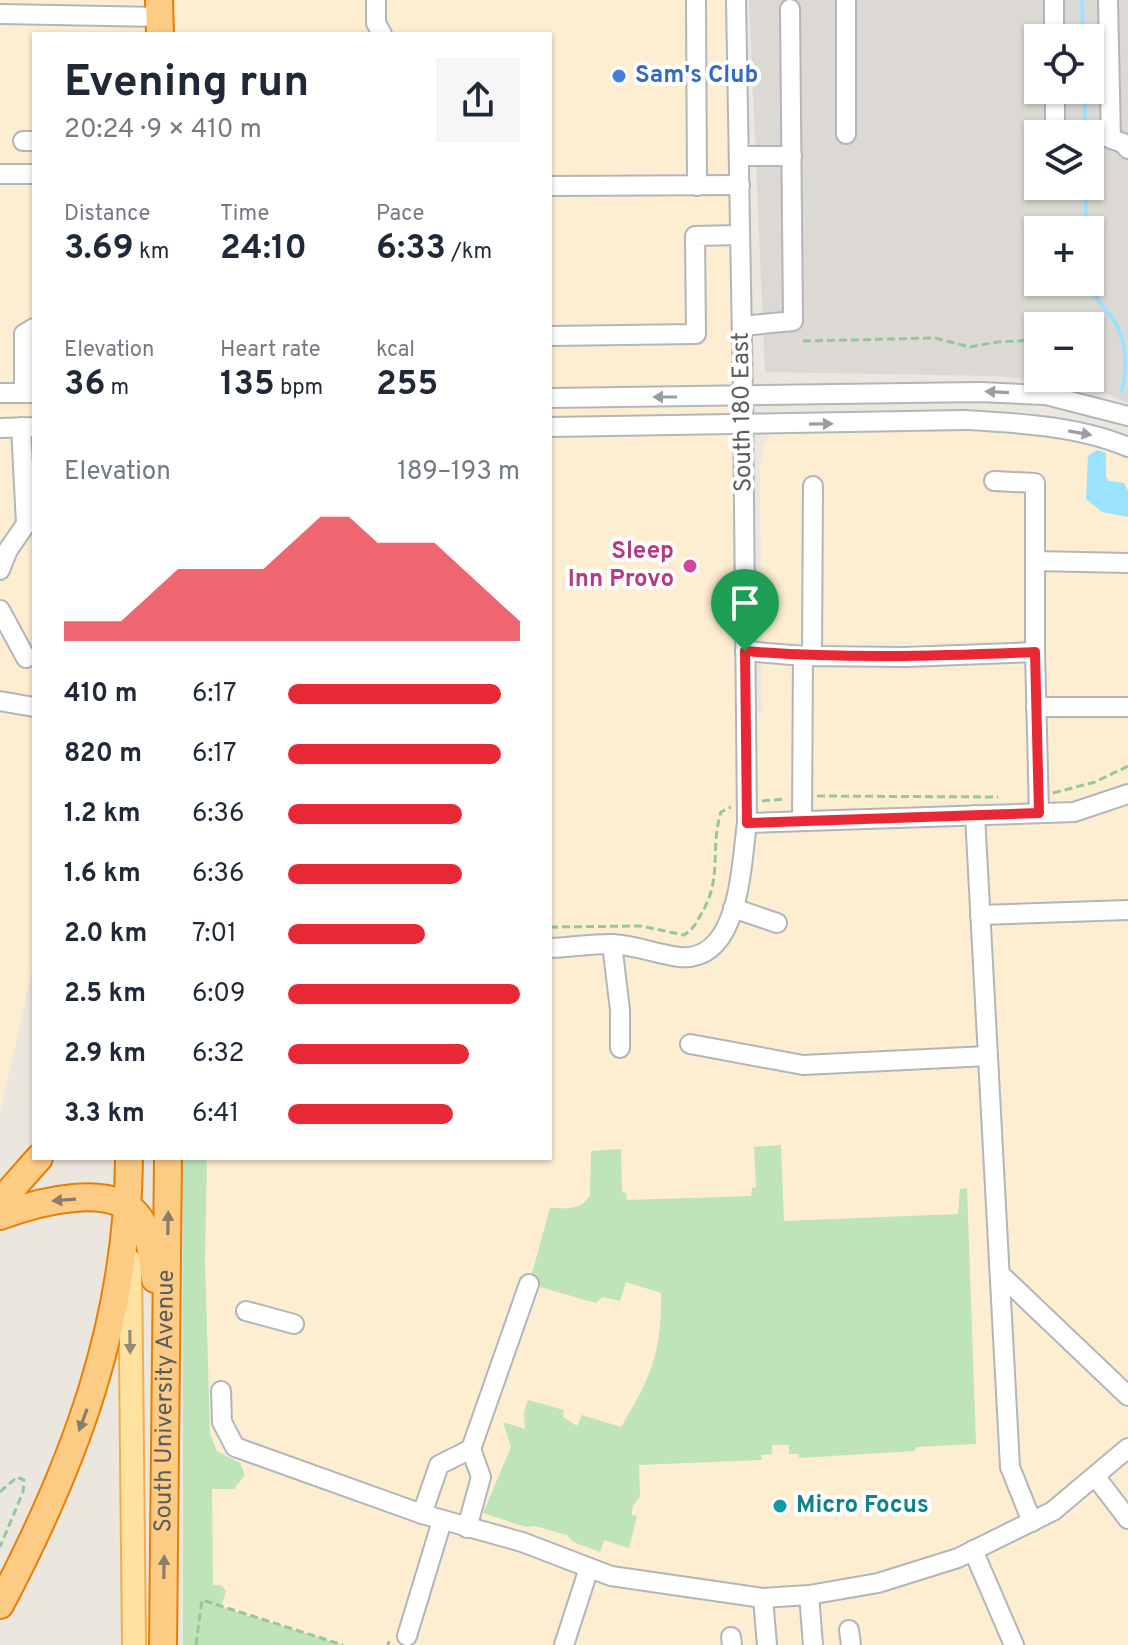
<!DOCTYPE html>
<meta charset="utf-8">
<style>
body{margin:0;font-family:Overpass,sans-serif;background:#f6f6f7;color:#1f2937;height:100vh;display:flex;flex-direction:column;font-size:30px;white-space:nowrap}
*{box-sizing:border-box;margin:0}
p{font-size:26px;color:#747a83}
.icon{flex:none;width:44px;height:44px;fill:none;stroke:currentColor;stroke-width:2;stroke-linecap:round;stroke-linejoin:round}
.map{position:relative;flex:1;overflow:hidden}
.sheet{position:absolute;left:32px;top:32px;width:520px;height:1128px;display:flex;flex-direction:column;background:#fff;border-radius:0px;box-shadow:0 2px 6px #0004}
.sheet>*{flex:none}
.tools{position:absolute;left:1024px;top:24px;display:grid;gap:16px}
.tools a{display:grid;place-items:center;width:80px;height:80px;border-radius:0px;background:#fff;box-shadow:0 2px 6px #0004;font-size:40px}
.pin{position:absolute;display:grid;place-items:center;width:68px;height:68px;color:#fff;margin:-82px -34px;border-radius:50% 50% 50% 0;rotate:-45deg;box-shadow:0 0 8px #0007}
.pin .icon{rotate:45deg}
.round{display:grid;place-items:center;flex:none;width:84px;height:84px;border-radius:0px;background:#f6f6f7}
.summary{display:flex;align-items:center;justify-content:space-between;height:136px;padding:0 32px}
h1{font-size:44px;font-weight:700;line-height:60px}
.figures{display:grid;grid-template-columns:repeat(3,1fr);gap:12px;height:136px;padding:8px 32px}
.figures div{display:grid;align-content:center}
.figures b{font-size:34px;font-weight:700}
.figures small{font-size:22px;font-weight:400}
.figures p{font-size:22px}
.chart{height:224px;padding:16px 32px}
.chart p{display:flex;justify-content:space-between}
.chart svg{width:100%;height:144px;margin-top:8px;fill:#e82835;opacity:.7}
ul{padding:0 32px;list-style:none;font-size:26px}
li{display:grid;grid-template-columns:128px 96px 1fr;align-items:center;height:60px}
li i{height:20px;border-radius:10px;background:#e82835}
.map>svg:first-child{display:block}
.commercial{fill:#fdedd1}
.industrial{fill:#dcd9d4;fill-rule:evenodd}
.green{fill:#c0e4ba}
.water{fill:#9be2ff}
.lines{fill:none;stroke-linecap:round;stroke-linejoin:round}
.stream{stroke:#9be2ff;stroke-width:4}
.minor-casing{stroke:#b2b6ba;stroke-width:22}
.major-casing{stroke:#f1ad52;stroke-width:26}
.highway-casing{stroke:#ea7e00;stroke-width:30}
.path{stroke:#96c79c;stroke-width:3;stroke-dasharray:8 4;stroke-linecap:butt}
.minor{stroke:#fff;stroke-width:18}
.major{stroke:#ffe2a0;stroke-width:22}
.highway{stroke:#fdcc84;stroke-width:26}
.oneway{fill:#9b9ea0}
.oneway2{fill:#8a7e6b}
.oneway3{fill:#928c76}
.route-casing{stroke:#fff;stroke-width:16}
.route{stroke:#e82835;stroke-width:10}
.shop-dot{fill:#3f7fe0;stroke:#fff;stroke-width:3}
.hotel-dot{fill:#d1479c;stroke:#fff;stroke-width:3}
.culture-dot{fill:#0f9aa8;stroke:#fff;stroke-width:3}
.labels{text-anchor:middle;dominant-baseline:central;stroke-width:8;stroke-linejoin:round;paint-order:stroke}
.shop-label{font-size:24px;font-weight:bold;fill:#366cbe;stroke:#fff;text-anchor:start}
.street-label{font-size:24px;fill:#585d60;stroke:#fff}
.hotel-label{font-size:24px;font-weight:bold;fill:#b23c85;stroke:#fff;text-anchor:end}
.culture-label{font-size:24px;font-weight:bold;fill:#0d838f;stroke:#fff;text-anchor:start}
</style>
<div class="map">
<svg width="1128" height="1645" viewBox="0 0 1128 1645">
<rect width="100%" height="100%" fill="#ebe7df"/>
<path class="commercial" d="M0 0H736L746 714 762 713 760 470 764 445 771 433 788 429 1015 426 1066 435 1128 458V1645H183V1158H550V34H34V964L0 1112Z"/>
<path class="industrial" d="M749 0H1128V403L1107 394 1056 382 995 376 765 372ZM1038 38H1090V90H1038ZM1038 134H1090V186H1038ZM1038 230H1090V282H1038ZM1038 326H1090V378H1038Z"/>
<g class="green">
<path d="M781 1145 784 1221 958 1214 960 1189 967 1188 976 1444 916 1447 915 1451 799 1458V1454H789V1445H772V1454L761 1455 762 1460 639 1465 640 1496C636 1504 633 1500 632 1515L637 1516 629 1548 604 1540 600 1552 573 1542 567 1535 535 1526 526 1527 483 1513 511 1447 503 1422 525 1429 524 1412 528 1400 564 1410 563 1417 577 1426 582 1415 621 1427C651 1377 662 1353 661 1293L626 1282 620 1301 602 1297 596 1303 529 1284 550 1208C566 1208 582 1211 590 1195L591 1151 621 1149 622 1192 626 1193 627 1200 751 1196 752 1188 756 1187 754 1147Z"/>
<path d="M183 1158H207L205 1259 210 1434 217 1451 240 1463 245 1475 234 1489H212L213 1585H221L226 1591 221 1607 343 1645H183Z"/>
</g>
<path class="water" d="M1097 450 1106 453V477L1109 481 1124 483 1128 491V517L1102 512 1086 499 1088 456Z"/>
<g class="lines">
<g class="stream">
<path d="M1082 0 1083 38"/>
<path d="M1084 134 1086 90"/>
<path d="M1086 186V230"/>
<path d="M1089 282C1094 298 1103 306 1113 319 1128 342 1127 365 1122 391"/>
</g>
<g class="minor-casing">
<g id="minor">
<path d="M376 0V23L382 34"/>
<path d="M696 0 697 186"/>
<path d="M1054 0V38"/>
<path d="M1108 0 1111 139 1123 143 1128 149"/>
<path d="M0 14 160 17"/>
<path d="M1055 90V118"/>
<path d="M846 134V0"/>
<path d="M23 141H34"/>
<path d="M739 156H792"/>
<path d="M0 174H34"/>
<path d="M550 186 740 185"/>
<path d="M742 326 793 321 790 9"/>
<path d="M550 336 696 334 695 236 740 235"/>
<path d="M0 393H34"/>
<path d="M24 393V334L34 328"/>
<path d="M550 398 980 392 1046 395 1128 416"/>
<path d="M550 427 965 420C1019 423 1078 426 1128 447"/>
<path d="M0 428 34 427"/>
<path d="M994 481 1035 483V652"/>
<path d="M1035 561 1128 563"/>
<path d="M0 570 8 550 26 524 21 427"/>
<path d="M0 610 26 658"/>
<path d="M745 651 803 656"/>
<path d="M812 656 813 486"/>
<path d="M0 701 34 707"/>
<path d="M1036 707H1128"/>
<path d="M975 815 1010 1467 1032 1522"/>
<path d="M802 821 803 656 906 657 1035 652 1039 813"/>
<path d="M747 823 1074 812 1128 794"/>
<path d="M733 908 777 923"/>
<path d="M980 915 1128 910"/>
<path d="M612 944 620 1010V1048"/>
<path d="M550 948C570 947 591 944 612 944 635 945 656 954 679 957 740 963 741 865 747 823L743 397 736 0"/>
<path d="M690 1044 803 1065 988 1056"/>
<path d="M1000 1274 1128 1396"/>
<path d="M246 1311 294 1324"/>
<path d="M221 1391 222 1422 235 1447 422 1514 522 1542 611 1576 763 1598 809 1595 878 1583 958 1558 1053 1511 1128 1448"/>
<path d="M1095 1476 1128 1519"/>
<path d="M422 1514 439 1465 471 1449"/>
<path d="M467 1528 481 1477 471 1449 529 1284"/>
<path d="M973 1550 1014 1645"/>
<path d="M809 1595 813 1645"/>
<path d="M763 1598 767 1645"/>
<path d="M849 1630 851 1645"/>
<path d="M407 1636 442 1521"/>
<path d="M731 1637 732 1645"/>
<path d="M564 1645 589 1568"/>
</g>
</g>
<g class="major-casing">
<path id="major" d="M130 1261 134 1645"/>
</g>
<g class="highway-casing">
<g id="highway">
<path d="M159 0 160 34"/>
<path d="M0 1202 39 1158"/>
<path d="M0 1216C35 1203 114 1180 140 1219 151 1236 152 1260 155 1279"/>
<path d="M0 1605C75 1463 128 1321 129 1158"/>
<path id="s1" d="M163 1645 168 1158"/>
</g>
</g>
<g class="path">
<path d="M803 341 935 338 970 347 997 342 1038 340"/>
<path d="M1053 793 1095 782 1128 766"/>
<path d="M817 796 998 797"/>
<path d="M762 801 786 799"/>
<path d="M550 927 641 926 684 935C692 930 696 924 700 916 724 877 709 851 721 812L731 807"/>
<path d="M0 1492 17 1477 24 1480 23 1492 0 1547"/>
<path d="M196 1645 202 1600 343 1645"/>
<path d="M388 1645 389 1641"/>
</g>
<use href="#minor" class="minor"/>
<use href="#major" class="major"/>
<use href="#highway" class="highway"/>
</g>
<defs><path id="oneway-solid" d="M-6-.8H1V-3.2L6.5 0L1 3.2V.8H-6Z" transform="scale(2)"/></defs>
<g class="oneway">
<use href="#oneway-solid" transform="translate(997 392) rotate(-177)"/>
<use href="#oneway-solid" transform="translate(665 397) rotate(180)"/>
<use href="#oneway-solid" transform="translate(821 424) rotate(-1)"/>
<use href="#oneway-solid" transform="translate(1080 433) rotate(10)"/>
</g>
<g class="oneway2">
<use href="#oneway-solid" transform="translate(64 1200) rotate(176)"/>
<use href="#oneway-solid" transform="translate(168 1223) rotate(-89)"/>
<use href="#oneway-solid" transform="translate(83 1420) rotate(110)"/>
<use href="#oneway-solid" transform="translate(164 1567) rotate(-89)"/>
</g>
<use class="oneway3" href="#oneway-solid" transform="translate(130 1342) rotate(89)"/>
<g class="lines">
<g class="route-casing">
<path id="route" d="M745 651C842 659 938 656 1035 652L1039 813 747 823Z"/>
</g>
<use href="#route" class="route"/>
</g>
<circle class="shop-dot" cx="619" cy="76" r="8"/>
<circle class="hotel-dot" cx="690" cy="566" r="8"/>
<circle class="culture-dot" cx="780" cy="1506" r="8"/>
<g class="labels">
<g class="shop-label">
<text x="635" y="76">Sam's Club</text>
</g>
<g class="street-label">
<text transform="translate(743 412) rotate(-91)">South 180 East</text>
<text stroke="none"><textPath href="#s1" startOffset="244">South University Avenue</textPath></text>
</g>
<g class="hotel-label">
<text x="674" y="552">Sleep<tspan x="674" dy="28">Inn Provo</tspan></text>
</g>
<g class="culture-label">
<text x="796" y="1506">Micro Focus</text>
</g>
</g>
</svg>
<div class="tools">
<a><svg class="icon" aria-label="locate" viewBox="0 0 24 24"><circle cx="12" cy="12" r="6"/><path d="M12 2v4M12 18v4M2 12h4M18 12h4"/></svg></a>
<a><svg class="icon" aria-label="layers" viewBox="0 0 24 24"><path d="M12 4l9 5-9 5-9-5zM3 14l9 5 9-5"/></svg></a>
<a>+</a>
<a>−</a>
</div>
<div class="pin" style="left:745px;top:651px;background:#1e9e55"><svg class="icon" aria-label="arrive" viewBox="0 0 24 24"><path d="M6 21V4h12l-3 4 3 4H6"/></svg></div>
<section class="sheet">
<div class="summary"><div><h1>Evening run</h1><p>20:24 · 9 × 410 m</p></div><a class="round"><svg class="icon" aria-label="share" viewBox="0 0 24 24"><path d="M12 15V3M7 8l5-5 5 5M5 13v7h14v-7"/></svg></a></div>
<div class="figures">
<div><p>Distance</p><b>3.69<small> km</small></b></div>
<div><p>Time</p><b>24:10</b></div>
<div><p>Pace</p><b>6:33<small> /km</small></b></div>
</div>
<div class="figures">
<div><p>Elevation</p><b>36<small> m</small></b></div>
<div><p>Heart rate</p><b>135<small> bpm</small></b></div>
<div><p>kcal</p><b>255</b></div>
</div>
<div class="chart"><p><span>Elevation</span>189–193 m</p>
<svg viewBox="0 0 160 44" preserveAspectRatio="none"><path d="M0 44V38L10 38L20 38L30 30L40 22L50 22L60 22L70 22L80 14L90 6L100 6L110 14L120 14L130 14L140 22L150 30L160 38V44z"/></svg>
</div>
<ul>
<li><b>410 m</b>6:17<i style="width:92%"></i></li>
<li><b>820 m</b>6:17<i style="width:92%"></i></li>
<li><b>1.2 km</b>6:36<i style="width:75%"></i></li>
<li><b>1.6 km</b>6:36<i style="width:75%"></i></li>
<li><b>2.0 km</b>7:01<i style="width:59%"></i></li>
<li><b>2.5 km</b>6:09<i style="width:100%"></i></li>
<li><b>2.9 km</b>6:32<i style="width:78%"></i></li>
<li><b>3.3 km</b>6:41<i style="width:71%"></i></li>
</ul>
</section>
</div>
